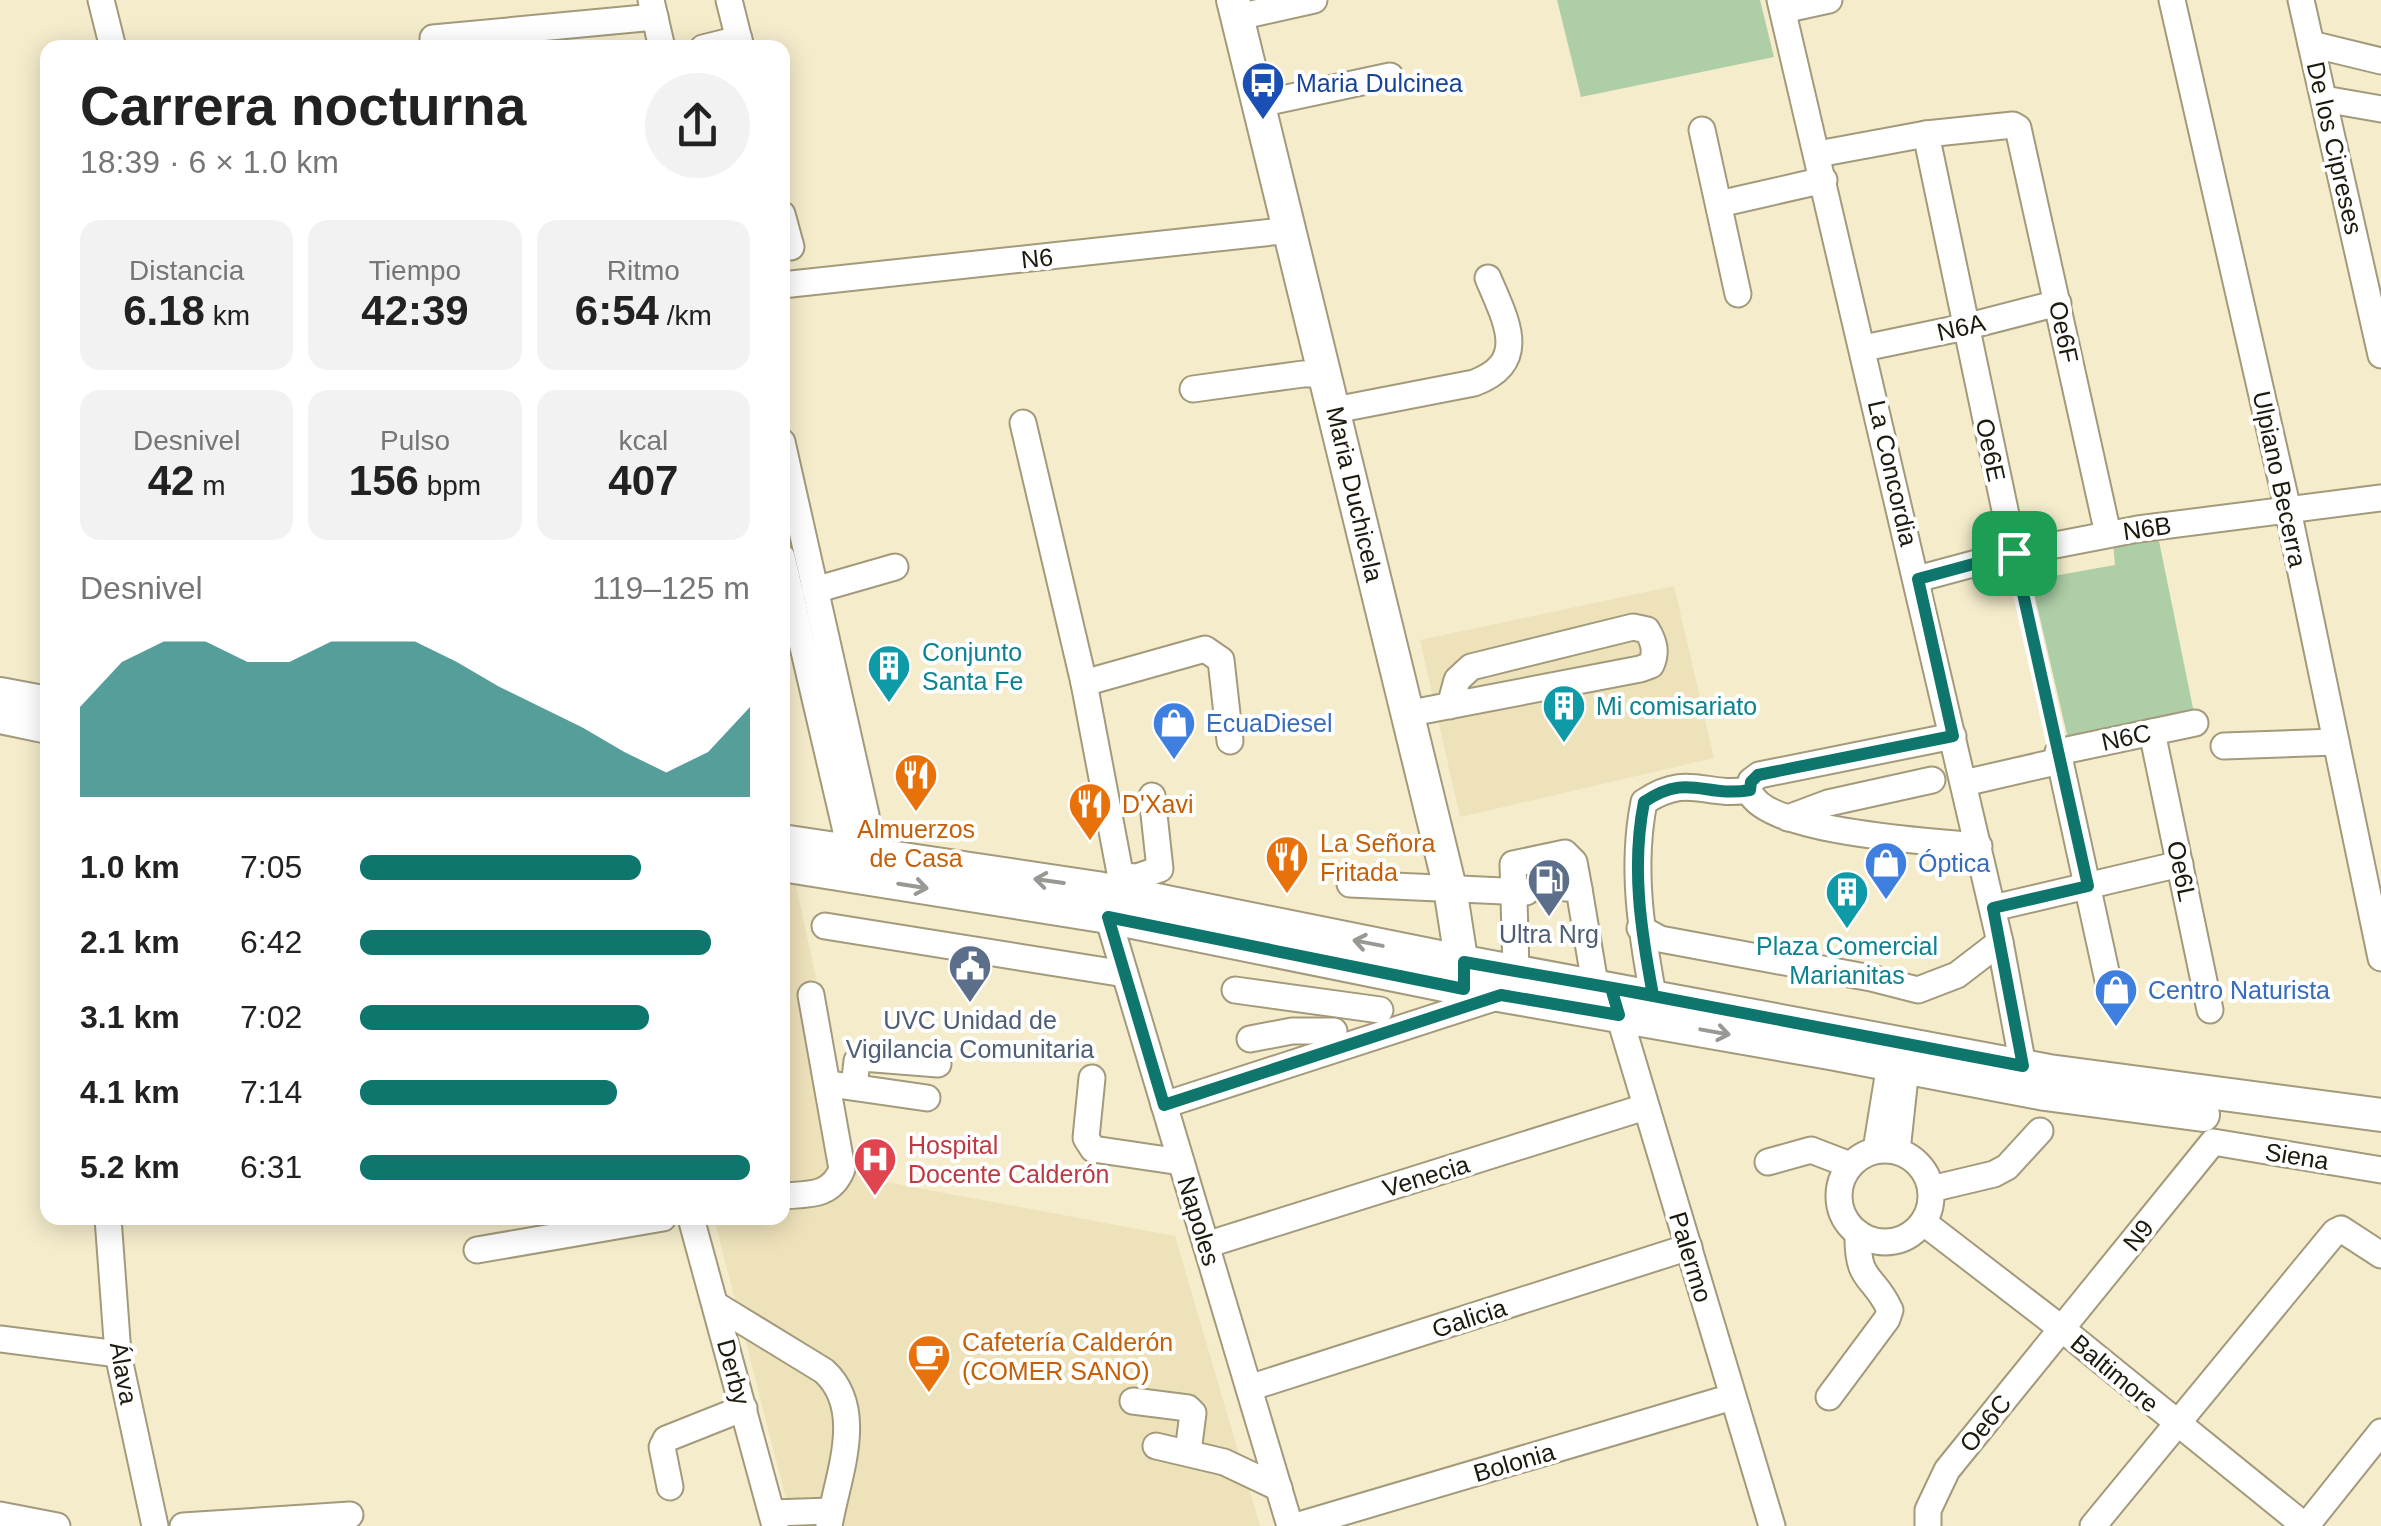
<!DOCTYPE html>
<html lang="es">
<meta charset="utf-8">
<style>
body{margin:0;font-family:Helvetica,sans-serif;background:#f2f2f2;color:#222;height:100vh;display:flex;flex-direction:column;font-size:38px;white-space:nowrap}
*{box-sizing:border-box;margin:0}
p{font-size:32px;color:#767676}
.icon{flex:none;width:55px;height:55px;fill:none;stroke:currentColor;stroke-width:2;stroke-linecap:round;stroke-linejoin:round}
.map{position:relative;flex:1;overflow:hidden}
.panel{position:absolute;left:40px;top:40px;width:750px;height:1185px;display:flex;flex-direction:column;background:#fff;border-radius:20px;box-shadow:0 5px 25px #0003}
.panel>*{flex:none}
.pin{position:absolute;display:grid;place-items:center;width:85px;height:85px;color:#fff;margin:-42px;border-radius:20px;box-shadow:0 5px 15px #0006}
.round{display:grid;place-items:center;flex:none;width:105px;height:105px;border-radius:52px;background:#f2f2f2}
.overview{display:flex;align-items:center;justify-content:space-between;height:170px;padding:0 40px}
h1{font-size:55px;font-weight:700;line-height:75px}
.metrics{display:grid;grid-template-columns:repeat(3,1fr);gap:15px;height:170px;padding:10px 40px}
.metrics div{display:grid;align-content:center;border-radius:20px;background:#f2f2f2;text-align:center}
.metrics b{font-size:42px;font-weight:700}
.metrics small{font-size:28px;font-weight:400}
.metrics p{font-size:28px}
.chart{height:280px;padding:20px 40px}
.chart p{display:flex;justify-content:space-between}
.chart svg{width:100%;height:180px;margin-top:10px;fill:#0f766e;opacity:.7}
ul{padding:0 40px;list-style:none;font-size:32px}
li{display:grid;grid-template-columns:160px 120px 1fr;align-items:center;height:75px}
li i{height:25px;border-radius:12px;background:#0f766e}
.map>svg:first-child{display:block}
.built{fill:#eee2bb}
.green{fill:#adcea7}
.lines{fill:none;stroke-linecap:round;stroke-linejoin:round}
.minor-tunnel{stroke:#d4ccaf;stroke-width:25;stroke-dasharray:25 12;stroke-linecap:butt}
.minor-casing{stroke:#a29a7b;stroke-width:29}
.major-casing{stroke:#a29a7b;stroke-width:36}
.path{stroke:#7f7964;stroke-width:4;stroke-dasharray:8 5;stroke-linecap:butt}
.minor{stroke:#fff;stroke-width:25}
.major{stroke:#fff;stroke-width:32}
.oneway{stroke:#999892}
.route-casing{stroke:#fff;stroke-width:20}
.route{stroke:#0f766e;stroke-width:12}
.labels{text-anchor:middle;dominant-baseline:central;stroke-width:8;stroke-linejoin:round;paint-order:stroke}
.transit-label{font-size:25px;fill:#164399;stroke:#fff;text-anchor:start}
.street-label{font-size:25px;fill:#1c190d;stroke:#fff}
.culture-label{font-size:25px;fill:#0d838f;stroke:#fff;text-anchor:start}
.shop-label{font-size:25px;fill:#366cbe;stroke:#fff;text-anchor:start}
.food-label{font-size:25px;fill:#c56008;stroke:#fff;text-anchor:start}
.service-label{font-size:25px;fill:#4e5e75;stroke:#fff}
.health-label{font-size:25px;fill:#be3a42;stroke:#fff;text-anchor:start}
</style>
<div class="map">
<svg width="2381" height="1526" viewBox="0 0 2381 1526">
<rect width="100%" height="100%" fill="#f5eccc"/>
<g class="built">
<path d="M1674 586 1714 758 1460 817 1420 640Z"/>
<path d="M783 879 795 881 859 1177 1175 1236 1260 1526H793L714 1218H782Z"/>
</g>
<g class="green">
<path d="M1557 0H1760L1774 57 1581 97Z"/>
<path d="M2158 536 2195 718 2069 743 2031 580 2115 565 2113 543Z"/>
</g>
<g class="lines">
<path class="minor-tunnel" d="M1526 892 1562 888"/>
<g class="minor-casing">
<g id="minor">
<path d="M101 0 113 48"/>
<path d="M651 0 662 48"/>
<path d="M729 0 741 48"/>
<path d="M1780 0 2000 942 2023 1066"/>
<path d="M2172 0 2288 510 2381 958"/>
<path d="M2301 0 2381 355"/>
<path d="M1783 10 1829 0"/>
<path d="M1238 17 1314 0"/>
<path d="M433 38 655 17"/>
<path d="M2311 44 2381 61"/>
<path d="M703 48 739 39"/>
<path d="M2324 99 2381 109"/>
<path d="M1259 104 1390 76"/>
<path d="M1702 130 1738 294"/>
<path d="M1926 134 2014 553"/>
<path d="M1818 154 1926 134 2013 125 2018 128 2108 534"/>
<path d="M1719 204 1824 180"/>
<path d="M782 214 791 247"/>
<path d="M782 285 1291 230"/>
<path d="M1864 348 1965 327 2058 303"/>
<path d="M1193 389 1303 374H1326"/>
<path d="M1335 410 1474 383C1531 362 1505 319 1488 278"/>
<path d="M1023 423 1084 683 1124 894"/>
<path d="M782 442 866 815 859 826 846 832"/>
<path d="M782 557 849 844"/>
<path d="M1917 579 2014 553 2138 529 2381 498"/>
<path d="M815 590 895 567"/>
<path d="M1084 683 1205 649 1221 660 1230 741"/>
<path d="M1406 714 1640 669 1651 665C1657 652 1654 642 1647 630L1633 627 1471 667 1457 680 1450 706"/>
<path d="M2152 732 2210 1010"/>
<path d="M2224 746 2336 742"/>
<path d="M1964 783 2060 761"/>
<path d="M1749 790C1763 833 1937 842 1979 846"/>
<path d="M1749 790 1751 781 1759 775 1953 736"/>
<path d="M1788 818 1828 803 1932 780"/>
<path d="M1121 876 1137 877 1160 869 1152 796"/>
<path d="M1350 884 1526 892"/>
<path d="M1566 888 1579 889 1595 984"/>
<path d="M1993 908 2180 864"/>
<path d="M1108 917 1290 1526"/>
<path d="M825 926 1125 974"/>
<path d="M1640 928 1660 939 1871 978 1918 990 1957 975 2000 942"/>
<path d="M1516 971 1513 864 1565 853 1574 862 1579 889"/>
<path d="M1235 990 1380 1010"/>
<path d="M1653 995C1641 930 1631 867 1644 802 1689 772 1705 798 1749 790"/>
<path d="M2112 999 2058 752 2195 723"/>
<path d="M1615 1002 1772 1526"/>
<path d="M1250 1039 1292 1031H1334"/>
<path d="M1092 1078 1086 1138 1093 1149 1181 1162"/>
<path d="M837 1085 927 1098"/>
<path d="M854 1087 857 1061 862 1058 938 1064"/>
<path d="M1164 1105 1497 997"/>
<path d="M1876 1150 1890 1064"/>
<circle cx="1885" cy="1196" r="46"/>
<path d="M1897 1151 1905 1077"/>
<path d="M1768 1162 1811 1150 1850 1165"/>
<path d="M1931 1189 1994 1174 2007 1167 2040 1131"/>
<path d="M782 1196C809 1194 831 1197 842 1169L811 995"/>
<path d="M108 1218 118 1354 155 1526"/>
<path d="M691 1218 775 1526"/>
<path d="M1923 1222 2062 1329 2305 1526"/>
<path d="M1206 1245 1645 1107"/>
<path d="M477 1250 663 1218"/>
<path d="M716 1305 824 1371C867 1410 837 1477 829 1526"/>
<path d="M0 1339 118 1354"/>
<path d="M1249 1388 1689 1247"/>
<path d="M1829 1397 1887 1319 1890 1310C1873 1273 1857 1284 1858 1233"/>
<path d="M1133 1401 1188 1408 1193 1413 1188 1452"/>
<path d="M1156 1446 1224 1462 1279 1488"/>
<path d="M670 1487 662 1447 666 1439 744 1408"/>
<path d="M772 1513 831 1511"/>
<path d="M0 1515 57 1526"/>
<path d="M183 1526 350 1515"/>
<path d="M1296 1526 1732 1397"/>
<path d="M1928 1526V1510L1947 1470 2213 1142 2381 1170"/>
<path d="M2093 1526 2335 1232 2341 1229 2381 1255"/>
<path d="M2306 1526 2381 1432"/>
</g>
</g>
<g class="major-casing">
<g id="major">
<path d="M1233 0 1450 888 1464 978"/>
<path d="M0 694 48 703"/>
<path d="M0 717 48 727"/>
<path d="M782 841 1097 888 1464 962 2049 1071 2381 1115"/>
<path d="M782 865 1108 917 1464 989 1830 1053 2045 1094 2203 1115"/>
</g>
</g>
<path class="path" d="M2019 576 2054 732"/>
<use href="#minor" class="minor"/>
<use href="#major" class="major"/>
</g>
<defs><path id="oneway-shaft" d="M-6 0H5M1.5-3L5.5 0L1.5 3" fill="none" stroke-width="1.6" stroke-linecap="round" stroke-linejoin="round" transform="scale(2.5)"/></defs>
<g class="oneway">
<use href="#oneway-shaft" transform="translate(1049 881) rotate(-172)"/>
<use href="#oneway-shaft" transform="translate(913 886) rotate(9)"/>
<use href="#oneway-shaft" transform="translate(1368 943) rotate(-169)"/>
<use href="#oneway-shaft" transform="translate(1715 1032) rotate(10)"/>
</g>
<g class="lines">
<g class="route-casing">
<path id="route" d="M2014 553 1918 579 1953 736 1758 775 1751 782 1750 790C1705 798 1688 772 1644 802 1631 867 1641 931 1653 995L1464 962V989L1108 917 1164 1105 1501 995 1619 1015 1611 988 2023 1066 1993 908 2088 886 2014 553"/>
</g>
<use href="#route" class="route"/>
</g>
<defs>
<g id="bus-pin" transform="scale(2.25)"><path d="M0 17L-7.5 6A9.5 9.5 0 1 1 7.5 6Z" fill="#1a4fb4" stroke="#fff"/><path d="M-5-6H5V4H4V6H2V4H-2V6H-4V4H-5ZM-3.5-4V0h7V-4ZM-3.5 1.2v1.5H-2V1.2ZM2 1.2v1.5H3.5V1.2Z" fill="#fff"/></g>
<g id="building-pin" transform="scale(2.25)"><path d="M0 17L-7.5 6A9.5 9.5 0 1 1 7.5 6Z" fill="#0f9aa8" stroke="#fff"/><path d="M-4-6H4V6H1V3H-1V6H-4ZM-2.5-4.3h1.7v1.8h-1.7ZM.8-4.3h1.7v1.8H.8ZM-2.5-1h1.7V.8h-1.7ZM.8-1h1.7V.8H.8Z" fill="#fff"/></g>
<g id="shop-pin" transform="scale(2.25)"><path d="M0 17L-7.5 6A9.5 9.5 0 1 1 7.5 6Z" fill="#3f7fe0" stroke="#fff"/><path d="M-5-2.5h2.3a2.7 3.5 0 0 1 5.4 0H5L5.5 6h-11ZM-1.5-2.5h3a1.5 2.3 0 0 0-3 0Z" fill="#fff"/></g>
<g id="restaurant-pin" transform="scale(2.25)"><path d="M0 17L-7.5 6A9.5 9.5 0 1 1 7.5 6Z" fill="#e8710a" stroke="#fff"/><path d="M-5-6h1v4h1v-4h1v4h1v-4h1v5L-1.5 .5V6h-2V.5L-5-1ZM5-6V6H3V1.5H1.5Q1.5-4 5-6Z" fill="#fff"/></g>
<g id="fuel-pin" transform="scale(2.25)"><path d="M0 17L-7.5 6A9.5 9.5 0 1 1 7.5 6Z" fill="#5c6f8a" stroke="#fff"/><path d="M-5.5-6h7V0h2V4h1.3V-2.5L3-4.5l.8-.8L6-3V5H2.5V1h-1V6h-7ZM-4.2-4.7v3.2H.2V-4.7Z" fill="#fff"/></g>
<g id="civic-pin" transform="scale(2.25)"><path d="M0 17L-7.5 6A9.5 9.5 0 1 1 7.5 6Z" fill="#5c6f8a" stroke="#fff"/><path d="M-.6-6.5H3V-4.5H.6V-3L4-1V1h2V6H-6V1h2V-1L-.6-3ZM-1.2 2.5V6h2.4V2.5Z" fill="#fff"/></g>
<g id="hospital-pin" transform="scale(2.25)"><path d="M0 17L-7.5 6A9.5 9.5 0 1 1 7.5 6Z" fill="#e0444e" stroke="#fff"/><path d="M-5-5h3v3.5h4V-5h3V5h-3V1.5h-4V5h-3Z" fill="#fff"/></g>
<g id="cafe-pin" transform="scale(2.25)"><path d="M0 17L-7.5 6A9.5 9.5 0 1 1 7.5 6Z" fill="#e8710a" stroke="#fff"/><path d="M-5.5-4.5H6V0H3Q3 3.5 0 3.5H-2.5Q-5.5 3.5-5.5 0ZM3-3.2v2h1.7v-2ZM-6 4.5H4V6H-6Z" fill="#fff"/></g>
</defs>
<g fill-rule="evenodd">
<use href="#bus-pin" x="1263" y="83"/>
<use href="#building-pin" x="889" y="666"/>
<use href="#building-pin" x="1564" y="706"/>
<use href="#shop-pin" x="1174" y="723"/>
<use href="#restaurant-pin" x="916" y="775"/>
<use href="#restaurant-pin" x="1090" y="804"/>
<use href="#restaurant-pin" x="1287" y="857"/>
<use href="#shop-pin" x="1886" y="863"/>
<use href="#fuel-pin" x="1549" y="880"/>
<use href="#building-pin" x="1847" y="892"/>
<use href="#civic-pin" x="970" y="966"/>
<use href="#shop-pin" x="2116" y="990"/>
<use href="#hospital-pin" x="875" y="1159"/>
<use href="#cafe-pin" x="929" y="1356"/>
</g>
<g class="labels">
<g class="transit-label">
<text x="1296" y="83">Maria Dulcinea</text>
</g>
<g class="street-label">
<text transform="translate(2335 148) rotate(77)">De los Cipreses</text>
<text transform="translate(1037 258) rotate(-6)">N6</text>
<text transform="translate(1961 327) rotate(-13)">N6A</text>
<text transform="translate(2064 332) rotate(78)">Oe6F</text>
<text transform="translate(1991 450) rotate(78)">Oe6E</text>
<text transform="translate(1893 473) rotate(77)">La Concordia</text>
<text transform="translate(2280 479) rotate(78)">Ulpiano Becerra</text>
<text transform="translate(1355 494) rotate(77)">Maria Duchicela</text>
<text transform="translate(2147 528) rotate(-8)">N6B</text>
<text transform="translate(2126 737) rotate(-12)">N6C</text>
<text transform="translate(2182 871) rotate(78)">Oe6L</text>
<text transform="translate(2297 1156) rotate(9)">Siena</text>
<text transform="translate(1426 1176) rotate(-17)">Venecia</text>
<text transform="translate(1199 1221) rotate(73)">Napoles</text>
<text transform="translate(2138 1235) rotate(-51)">N9</text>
<text transform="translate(1691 1257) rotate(73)">Palermo</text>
<text transform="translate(1469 1318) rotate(-18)">Galicia</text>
<text transform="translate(734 1372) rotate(75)">Derby</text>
<text transform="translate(124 1373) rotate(80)">Álava</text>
<text transform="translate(2115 1373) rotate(40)">Baltimore</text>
<text transform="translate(1985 1423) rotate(-51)">Oe6C</text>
<text transform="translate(1514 1462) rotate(-16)">Bolonia</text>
</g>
<g class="culture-label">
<text x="922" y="652">Conjunto<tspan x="922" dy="29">Santa Fe</tspan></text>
<text x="1596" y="706">Mi comisariato</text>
<text x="1847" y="946" text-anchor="middle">Plaza Comercial<tspan x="1847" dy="29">Marianitas</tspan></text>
</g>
<g class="shop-label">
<text x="1206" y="723">EcuaDiesel</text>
<text x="1918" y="863">Óptica</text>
<text x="2148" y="990">Centro Naturista</text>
</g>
<g class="food-label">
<text x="1122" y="804">D'Xavi</text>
<text x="916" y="829" text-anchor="middle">Almuerzos<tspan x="916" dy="29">de Casa</tspan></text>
<text x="1320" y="843">La Señora<tspan x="1320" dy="29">Fritada</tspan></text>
<text x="962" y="1342">Cafetería Calderón<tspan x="962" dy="29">(COMER SANO)</tspan></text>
</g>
<g class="service-label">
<text x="1549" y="934">Ultra Nrg</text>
<text x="970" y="1020">UVC Unidad de<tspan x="970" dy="29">Vigilancia Comunitaria</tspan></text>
</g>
<g class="health-label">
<text x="908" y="1145">Hospital<tspan x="908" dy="29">Docente Calderón</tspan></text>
</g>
</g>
</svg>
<div class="pin" style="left:2014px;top:553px;background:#1e9e55"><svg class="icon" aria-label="arrive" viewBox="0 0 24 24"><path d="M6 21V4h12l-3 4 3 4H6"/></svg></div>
<section class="panel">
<div class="overview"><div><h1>Carrera nocturna</h1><p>18:39 · 6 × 1.0 km</p></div><a class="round"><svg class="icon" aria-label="share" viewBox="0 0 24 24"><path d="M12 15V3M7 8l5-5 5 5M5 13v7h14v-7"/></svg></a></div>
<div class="metrics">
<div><p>Distancia</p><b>6.18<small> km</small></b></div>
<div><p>Tiempo</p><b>42:39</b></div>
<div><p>Ritmo</p><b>6:54<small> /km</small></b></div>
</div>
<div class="metrics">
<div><p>Desnivel</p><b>42<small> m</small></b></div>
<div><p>Pulso</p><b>156<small> bpm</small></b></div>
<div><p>kcal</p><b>407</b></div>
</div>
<div class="chart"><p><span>Desnivel</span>119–125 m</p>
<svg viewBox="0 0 160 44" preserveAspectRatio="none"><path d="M0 44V22L10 11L20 6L30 6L40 11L50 11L60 6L70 6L80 6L90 11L100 17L110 22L120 27L130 33L140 38L150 33L160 22V44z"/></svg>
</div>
<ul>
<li><b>1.0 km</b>7:05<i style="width:72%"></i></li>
<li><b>2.1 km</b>6:42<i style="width:90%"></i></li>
<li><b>3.1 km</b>7:02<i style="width:74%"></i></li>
<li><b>4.1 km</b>7:14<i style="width:66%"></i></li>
<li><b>5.2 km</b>6:31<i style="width:100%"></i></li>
</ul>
</section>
</div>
